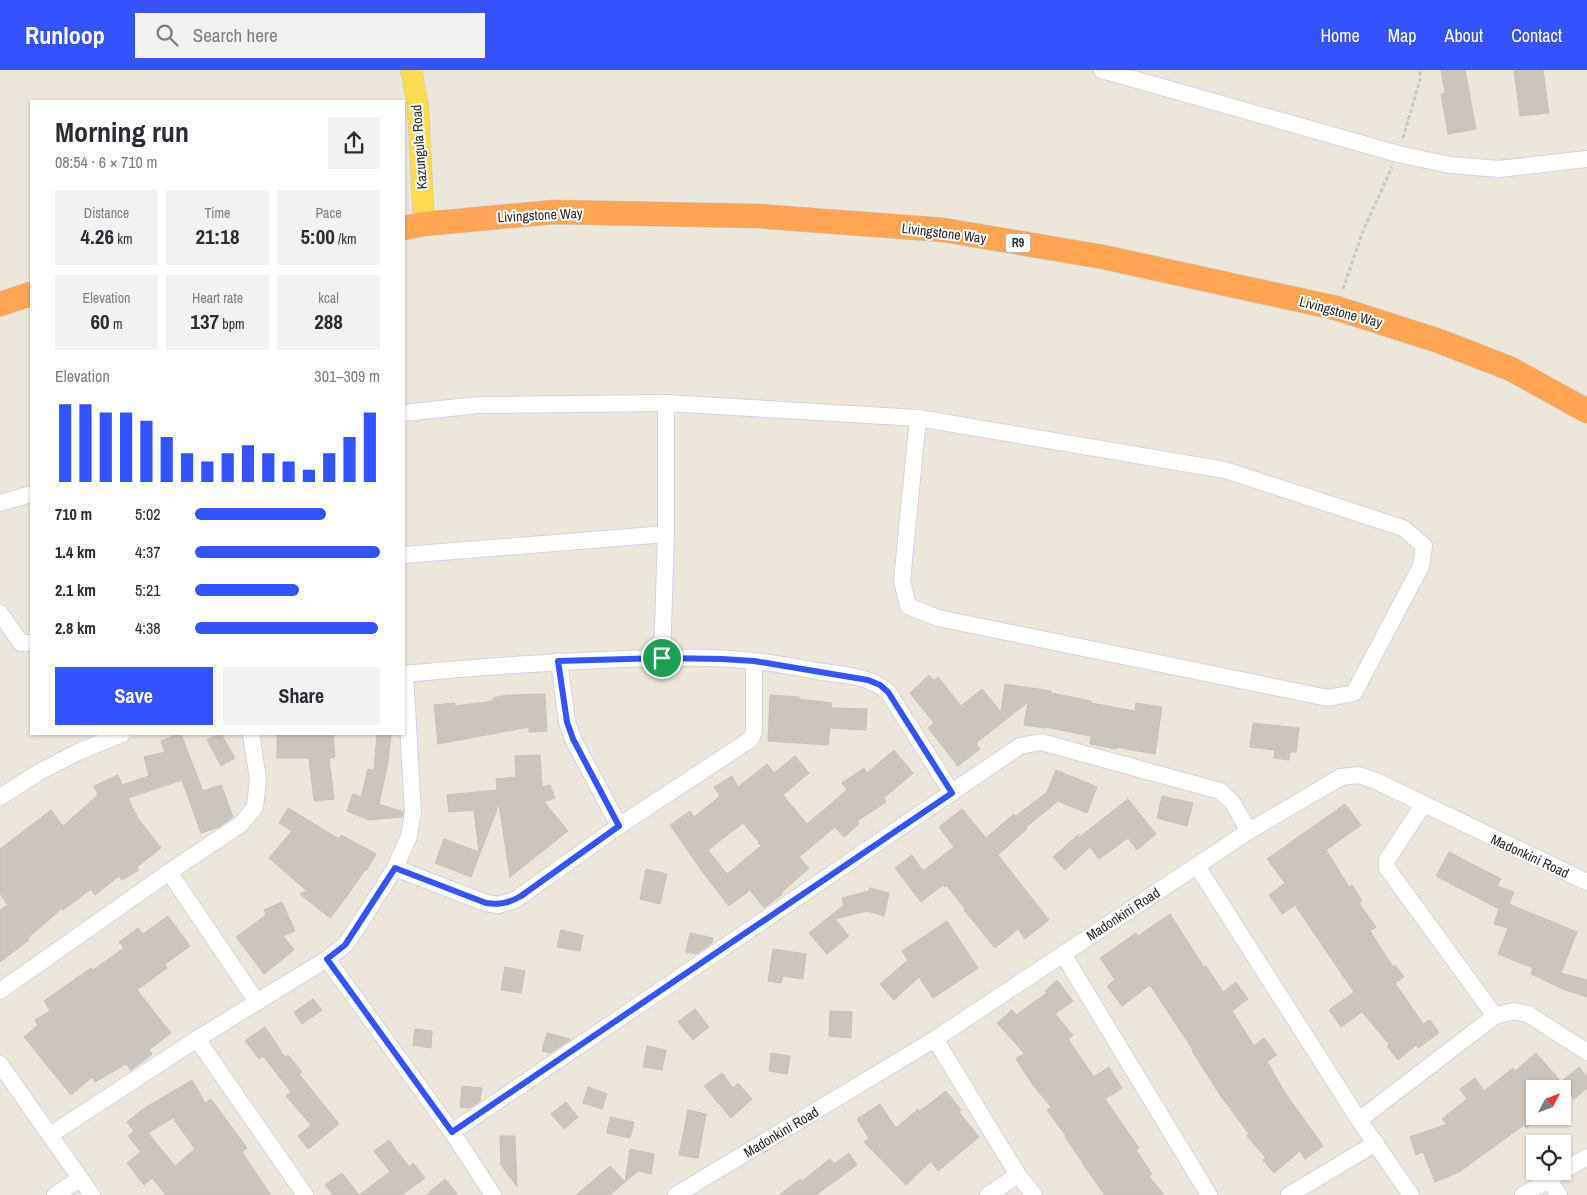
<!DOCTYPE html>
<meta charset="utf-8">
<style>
body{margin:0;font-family:"Archivo Narrow",sans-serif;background:#f2f2f3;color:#2b2b33;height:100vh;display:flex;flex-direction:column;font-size:19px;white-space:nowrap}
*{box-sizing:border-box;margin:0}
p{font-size:16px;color:#7c7c81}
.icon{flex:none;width:28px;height:28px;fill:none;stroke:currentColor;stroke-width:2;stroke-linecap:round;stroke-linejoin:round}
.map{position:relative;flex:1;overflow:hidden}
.drawer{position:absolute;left:30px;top:30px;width:375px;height:635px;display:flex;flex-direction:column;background:#fff;border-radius:0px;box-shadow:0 1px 4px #0004}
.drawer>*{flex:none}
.needle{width:32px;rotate:49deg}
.controls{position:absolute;left:1526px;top:1010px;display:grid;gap:10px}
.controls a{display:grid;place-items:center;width:45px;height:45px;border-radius:0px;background:#fff;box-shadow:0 1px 4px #0004;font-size:25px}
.pin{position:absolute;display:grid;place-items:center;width:42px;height:42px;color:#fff;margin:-21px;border:2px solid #fff;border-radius:50%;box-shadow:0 1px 5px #0007}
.round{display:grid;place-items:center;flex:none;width:52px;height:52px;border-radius:0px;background:#f2f2f3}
.headline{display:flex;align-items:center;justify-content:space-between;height:85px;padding:0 25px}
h1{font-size:28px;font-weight:700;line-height:38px}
.figures{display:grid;grid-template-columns:repeat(3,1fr);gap:8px;height:85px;padding:5px 25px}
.figures div{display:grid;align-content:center;border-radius:0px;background:#f2f2f3;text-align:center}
.figures b{font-size:21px;font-weight:700}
.figures small{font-size:14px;font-weight:400}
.figures p{font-size:14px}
.chart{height:140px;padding:10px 25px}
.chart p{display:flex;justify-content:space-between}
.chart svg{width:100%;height:90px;margin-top:5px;stroke:#3552ff;stroke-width:6}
.button{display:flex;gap:10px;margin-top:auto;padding:10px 25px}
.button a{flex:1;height:58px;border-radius:0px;background:#3552ff;color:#fff;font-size:20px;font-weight:700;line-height:58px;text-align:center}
.button a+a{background:#f2f2f3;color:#2b2b33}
ul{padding:0 25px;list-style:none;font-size:16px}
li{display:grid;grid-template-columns:80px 60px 1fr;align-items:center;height:38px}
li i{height:12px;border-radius:6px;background:#3552ff}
header{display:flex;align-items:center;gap:30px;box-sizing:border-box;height:70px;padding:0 25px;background:#3552ff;color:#fff}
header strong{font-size:24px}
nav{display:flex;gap:28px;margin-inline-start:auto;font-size:18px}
.search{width:350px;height:45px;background:#f2f2f3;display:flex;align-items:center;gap:12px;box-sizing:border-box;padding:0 18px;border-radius:0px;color:#7c7c81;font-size:19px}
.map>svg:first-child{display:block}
.building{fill:#cbc5bd;stroke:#c8c2b4;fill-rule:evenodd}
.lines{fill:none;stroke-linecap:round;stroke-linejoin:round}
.minor-casing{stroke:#cfd2e4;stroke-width:18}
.major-casing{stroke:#c7c7c7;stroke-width:22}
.highway-casing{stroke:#c7c7c7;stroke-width:25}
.path{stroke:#c7c7c7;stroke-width:3;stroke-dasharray:4 2.5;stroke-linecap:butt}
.minor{stroke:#fff;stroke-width:16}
.major{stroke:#fcdb50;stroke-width:21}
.highway{stroke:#ffa553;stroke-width:24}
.route-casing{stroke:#fff;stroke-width:10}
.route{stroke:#3552ff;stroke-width:6}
.labels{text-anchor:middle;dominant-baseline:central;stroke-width:4;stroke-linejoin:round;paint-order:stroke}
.shield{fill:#fff;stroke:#696969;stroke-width:1}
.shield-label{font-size:12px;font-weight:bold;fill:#292929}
.street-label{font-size:14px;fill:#292929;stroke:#fff}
</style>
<header>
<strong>Runloop</strong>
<div class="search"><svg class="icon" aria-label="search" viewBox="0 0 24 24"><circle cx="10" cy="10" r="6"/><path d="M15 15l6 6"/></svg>Search here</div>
<nav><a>Home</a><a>Map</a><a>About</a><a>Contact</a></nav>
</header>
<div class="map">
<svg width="1587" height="1125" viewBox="0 0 1587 1125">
<rect width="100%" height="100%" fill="#ede6da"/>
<g class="building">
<path d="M1441 0H1465L1476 59 1448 64 1441 24 1445 23Z"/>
<path d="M1514 0H1543L1549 43 1520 46Z"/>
<path d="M929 605 934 610 938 607 961 636 982 619 1001 642 1005 614 1051 621V623L1091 631V633L1135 641 1136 633 1162 637 1155 684 1116 677V679L1090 674 1091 666 1045 657V658L1024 655 1028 632 976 673 980 679 958 696 928 658 934 653 910 623Z"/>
<path d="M545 624 547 661 529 662V657L438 674 434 635 455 633V636L494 631 493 628 507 625Z"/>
<path d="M770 625 799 627V629L832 633 831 638 867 639 866 660 830 658 828 675 768 671Z"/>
<path d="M1253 653 1299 658 1296 682H1290L1289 690 1274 688 1275 680 1250 677Z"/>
<path d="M179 664H181L203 721 221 715 233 747 219 757 201 763 182 710 128 728 137 747 161 778 137 797 139 800 122 810 119 806 95 825 91 819 63 840 62 838 28 868 29 870 0 892V840L8 835 0 824V779L51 740 63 756 98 725 94 716 118 705 122 715 149 706 144 687 165 682 161 671Z"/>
<path d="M219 664H221L235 688 221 696 207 670Z"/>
<path d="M277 664H333L335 687 329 688 334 729 314 731 309 688H277Z"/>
<path d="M377 664H391L388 692 379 734 403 742 402 747 369 750 347 741 353 724 361 727 368 699 374 700Z"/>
<path d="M894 680 913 703 884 728 886 732 857 751 859 754 844 767 835 757 799 787 809 798 781 823 782 824 764 838 750 820 729 836 704 804 670 755 690 741 694 747 720 726 714 717 732 706 738 717 767 694 774 703 795 686 809 703 783 725 807 754 847 720 842 713 864 698 867 703ZM743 753 759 772 758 773 761 776 727 804 708 780Z"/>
<path d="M540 685 542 717 550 715 555 728 544 732 568 761 510 807 499 734 471 807 435 793 444 769 479 782 474 740 449 742 447 725 497 720 496 709 516 707 515 686Z"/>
<path d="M1056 700 1097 717 1087 743 1058 731 1026 757 1027 759 998 785 1049 850 1025 869 1018 859 995 878 964 840 965 839 947 816 945 817 943 815 921 832 895 798 912 785 923 801 954 777 939 757 962 739 986 768 1014 744 1016 746 1047 722Z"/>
<path d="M1162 726 1193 733 1187 756 1157 748Z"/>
<path d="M1128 729 1156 764 1137 780 1128 768 1099 789 1090 777 1065 800 1053 787 1079 764 1077 769Z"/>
<path d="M1345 734 1361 755 1326 780 1349 817 1352 815 1362 831 1359 833 1376 857 1370 861 1393 897 1395 895 1404 907 1395 913 1423 954 1430 950 1439 963 1418 978 1416 975 1398 990 1387 976 1389 974 1362 942 1341 957 1329 940 1354 922 1295 835 1282 844 1269 825 1285 813 1267 789Z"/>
<path d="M288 738 339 769 341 765 376 784 366 801 365 800 345 829 330 848 300 824 307 821 269 788 292 761 279 753Z"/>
<path d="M1449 782 1501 809 1497 816 1514 822 1509 834 1577 862 1561 903 1587 910V927L1565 920 1531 904 1533 898 1498 884 1508 858 1494 854 1499 839 1436 806Z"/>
<path d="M646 799 667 804 660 834 640 829Z"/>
<path d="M870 818 889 823 884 846 867 841 835 849 849 866 827 884 809 863 844 835 842 828 869 821Z"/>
<path d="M282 832 295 861 283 866 294 880 264 904 236 867 266 845 264 840Z"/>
<path d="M1170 844 1204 897 1206 896 1223 922 1236 912 1248 929 1232 941 1254 976 1264 968 1277 985 1267 992 1286 1024 1323 1076 1305 1089 1300 1081 1274 1103 1263 1090 1266 1088 1247 1066 1249 1064 1220 1025 1192 981 1193 980 1150 915 1122 936 1107 916 1115 910 1100 888 1136 863 1138 866Z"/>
<path d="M168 846 190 876 165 894 167 898 137 920 171 963 149 980 152 984 131 1000 126 994 95 1012 92 1007 71 1025 24 967 38 955 35 950 50 941 44 931 91 898 93 900 124 878 119 872 138 858 143 864Z"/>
<path d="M947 851 978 898 933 928 919 907 894 930 880 914 908 890 902 881Z"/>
<path d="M561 860 583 865 580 881 557 877Z"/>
<path d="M690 863 713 868 712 873 696 884 686 882Z"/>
<path d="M773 879 806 884 803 909 783 906 781 913 768 911Z"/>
<path d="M505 897 525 901 521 923 501 920Z"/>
<path d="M1057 910 1073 931 1055 944 1073 965 1068 969 1094 1007 1109 997 1122 1018 1105 1029 1139 1078 1136 1080 1152 1104 1149 1106 1164 1125H1105L1082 1093H1083L1065 1067 1066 1066 1047 1040 1051 1037 1032 1014 1016 989 1024 983 997 953 1012 940 1016 945 1047 923 1045 921Z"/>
<path d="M313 929 322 940 302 954 294 942Z"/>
<path d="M695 939 709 957 693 970 678 952Z"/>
<path d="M830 941 852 942 851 968 829 966Z"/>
<path d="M265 957 285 987 288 985 302 1002 299 1004 339 1054 308 1079 298 1066 311 1055 286 1026 291 1022 263 986 259 989 245 971Z"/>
<path d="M415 959 432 961 431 978 413 975Z"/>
<path d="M547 963 570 969V970L550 983 542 981Z"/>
<path d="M647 976 666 980 662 1000 643 997Z"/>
<path d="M771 983 790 986 787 1004 769 1001Z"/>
<path d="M1536 983 1562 1013V1011L1579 997 1587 1007V1018L1574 1029 1571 1025 1562 1031V1019H1535V1051L1526 1058 1524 1055 1459 1102 1435 1112 1423 1082 1416 1085 1410 1067 1447 1054 1442 1049 1467 1029 1460 1019 1475 1008 1484 1021 1513 998 1515 1001Z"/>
<path d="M722 1003 733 1018 738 1013 752 1029 731 1048 704 1016Z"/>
<path d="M192 1010 205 1033 211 1029 247 1078 242 1082 271 1125H166L152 1108 144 1115 127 1093 141 1082 128 1066 134 1061 127 1052 143 1039ZM173 1048 195 1079 175 1096 148 1063Z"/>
<path d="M462 1016 482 1018 480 1031 469 1038 460 1037Z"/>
<path d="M588 1017 607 1024 602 1039 583 1033Z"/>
<path d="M946 1021 961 1040 959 1042 979 1067 938 1101 931 1091 906 1115 864 1072 869 1068 857 1049 880 1034 896 1058 918 1039 920 1041Z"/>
<path d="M566 1032 578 1047 564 1059 551 1044Z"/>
<path d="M688 1040 706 1044 698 1088 679 1085Z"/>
<path d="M610 1047 634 1052 630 1068 607 1063Z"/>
<path d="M500 1066H515L517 1117 501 1095Z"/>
<path d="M389 1070 409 1097 413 1093 425 1108 402 1125H359L390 1102 374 1081Z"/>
<path d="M630 1079 654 1084 651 1104 638 1101 610 1125H576L610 1096 625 1112Z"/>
<path d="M849 1083 857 1095 816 1125H779L800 1109 802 1111 830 1089 834 1094Z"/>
<path d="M342 1103 359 1125H333L325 1115Z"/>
<path d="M445 1109 458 1125H426Z"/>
</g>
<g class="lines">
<g class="minor-casing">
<g id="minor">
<path d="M1102 0 1398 84 1450 95 1499 99 1587 89"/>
<path d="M404 343 478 335 666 333 918 348 1225 400 1403 458 1424 476 1421 496 1354 623 1328 628 938 548 908 536 902 511 918 348"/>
<path d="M0 433 31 424"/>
<path d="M404 485 666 464"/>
<path d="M0 543 21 573H31"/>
<path d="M662 588 666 464V333"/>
<path d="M559 591 567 652 573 669 619 756"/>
<path d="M404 604C477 597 550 592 624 589 667 588 710 586 753 591 774 593 796 597 817 601 841 605 869 605 888 622L952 723"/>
<path d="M0 727 41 701 78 682 122 664"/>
<path d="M1423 735 1387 790V798L1495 946"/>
<path d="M1197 796 1359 1050 1411 1125"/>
<path d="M395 798 486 833 498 835 515 830 619 756 748 671 752 667 754 661V591"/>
<path d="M169 802 257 932"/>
<path d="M1063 884 1209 1125"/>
<path d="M327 889 452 1062 493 1125"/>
<path d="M0 921 169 802 241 754 255 737 258 709 251 664"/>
<path d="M197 969 305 1125"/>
<path d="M935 969 1018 1105 1034 1125"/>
<path d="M0 994 92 1125"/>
<path d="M1359 1050 1495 946 1514 941 1528 944 1587 982"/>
<path d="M452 1062 1020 676 1041 672 1220 721 1232 732 1249 761"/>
<path d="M50 1065 197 969 327 889 345 875 360 853 395 798 409 766 413 742 405 604"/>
<path d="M1549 1111 1559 1125"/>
<path d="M55 1125 80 1109"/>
<path d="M676 1125 935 969 1249 761 1341 707 1359 705 1378 712 1587 812"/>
<path d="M988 1125 1018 1105"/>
<path d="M1289 1125 1376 1073"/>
<path d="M1523 1125 1587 1087"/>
</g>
</g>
<g class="major-casing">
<path id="major" d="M411 0 418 36 424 154"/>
</g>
<g class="highway-casing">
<g id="highway">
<path d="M404 158 424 154 554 142 757 146 944 160 1103 187 1336 238 1439 271 1511 299 1587 341"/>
<path d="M0 234 31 224"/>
</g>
</g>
<g class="path">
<path d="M1403 68 1420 10V0"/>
<path d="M1343 219 1363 161 1392 97"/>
</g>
<use href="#minor" class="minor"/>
<use href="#major" class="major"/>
<use href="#highway" class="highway"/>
</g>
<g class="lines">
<g class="route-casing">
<path id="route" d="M662 588 722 589 754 591 868 610 880 615 888 622 952 723 452 1062 327 889 345 875 395 798 486 833C500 835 509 833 521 826L619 756 573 669 567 652 558 591Z"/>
</g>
<use href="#route" class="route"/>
</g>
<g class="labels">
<rect class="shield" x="1005.5" y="163.5" width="25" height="19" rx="4"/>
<g class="shield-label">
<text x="1018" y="173">R9</text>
</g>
<g class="street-label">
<text transform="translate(419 77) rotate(-94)">Kazungula Road</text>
<text transform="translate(540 145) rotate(-3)">Livingstone Way</text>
<text transform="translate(944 163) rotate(7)">Livingstone Way</text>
<text transform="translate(1341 242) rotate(15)">Livingstone Way</text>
<text transform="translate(1530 786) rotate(25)">Madonkini Road</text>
<text transform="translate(1123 844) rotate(-33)">Madonkini Road</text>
<text transform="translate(781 1062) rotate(-31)">Madonkini Road</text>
</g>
</g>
</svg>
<div class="controls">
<a><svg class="needle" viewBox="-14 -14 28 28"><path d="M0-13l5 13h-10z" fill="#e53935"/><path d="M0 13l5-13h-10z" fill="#7c7c81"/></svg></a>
<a><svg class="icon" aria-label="locate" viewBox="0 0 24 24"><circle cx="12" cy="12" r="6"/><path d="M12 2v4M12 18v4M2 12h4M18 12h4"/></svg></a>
</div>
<div class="pin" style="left:662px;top:588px;background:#1e9e55"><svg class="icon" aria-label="arrive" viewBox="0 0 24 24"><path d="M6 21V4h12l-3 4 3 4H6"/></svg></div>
<section class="drawer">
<div class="headline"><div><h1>Morning run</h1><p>08:54 · 6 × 710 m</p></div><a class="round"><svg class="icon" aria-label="share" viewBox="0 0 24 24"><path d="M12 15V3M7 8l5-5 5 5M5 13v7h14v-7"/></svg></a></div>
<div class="figures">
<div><p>Distance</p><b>4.26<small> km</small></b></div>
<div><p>Time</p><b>21:18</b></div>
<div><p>Pace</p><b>5:00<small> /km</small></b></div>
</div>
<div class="figures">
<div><p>Elevation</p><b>60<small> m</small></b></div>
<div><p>Heart rate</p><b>137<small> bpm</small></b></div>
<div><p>kcal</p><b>288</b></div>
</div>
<div class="chart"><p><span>Elevation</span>301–309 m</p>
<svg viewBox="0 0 160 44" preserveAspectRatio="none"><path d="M5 44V6M15 44V6M25 44V10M35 44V10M45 44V14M55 44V22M65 44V30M75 44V34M85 44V30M95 44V26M105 44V30M115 44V34M125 44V38M135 44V30M145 44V22M155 44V10"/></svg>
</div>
<ul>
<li><b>710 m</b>5:02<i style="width:71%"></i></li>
<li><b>1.4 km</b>4:37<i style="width:100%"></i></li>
<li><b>2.1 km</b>5:21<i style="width:56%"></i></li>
<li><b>2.8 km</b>4:38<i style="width:99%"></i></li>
</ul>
<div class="button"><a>Save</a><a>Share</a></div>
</section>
</div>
